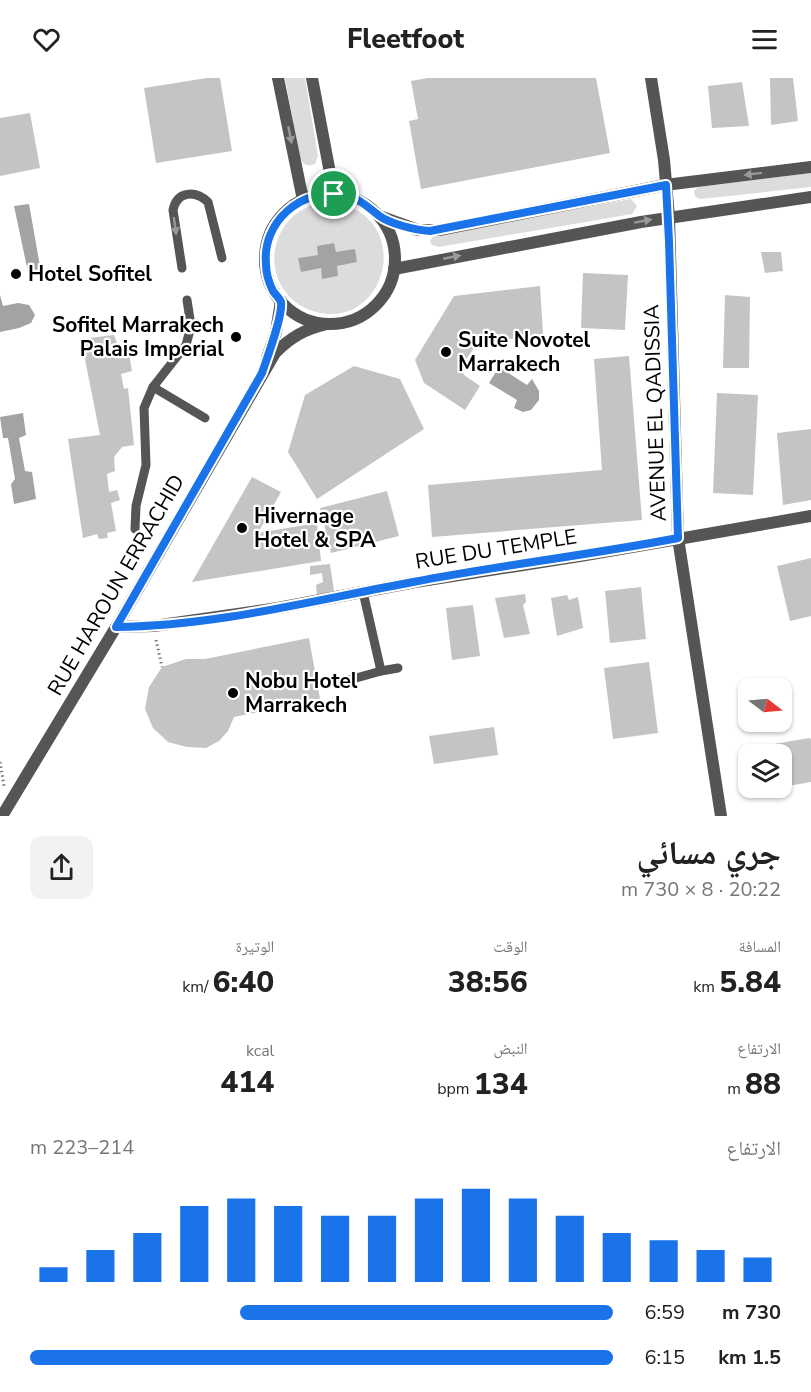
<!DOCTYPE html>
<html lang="ar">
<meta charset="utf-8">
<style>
body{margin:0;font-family:"Nunito Sans","Noto Naskh Arabic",sans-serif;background:#f2f2f2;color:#222;direction:rtl;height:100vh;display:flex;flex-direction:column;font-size:22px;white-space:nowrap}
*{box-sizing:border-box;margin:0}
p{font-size:20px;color:#767676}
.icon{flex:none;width:33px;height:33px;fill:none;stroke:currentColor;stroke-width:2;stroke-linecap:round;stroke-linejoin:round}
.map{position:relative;height:738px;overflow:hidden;direction:ltr}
.drawer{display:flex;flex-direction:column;background:#fff;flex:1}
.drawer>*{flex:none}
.needle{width:39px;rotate:106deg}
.tools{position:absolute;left:738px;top:600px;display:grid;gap:12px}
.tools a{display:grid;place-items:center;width:54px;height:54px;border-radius:12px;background:#fff;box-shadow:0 2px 4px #0004;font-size:30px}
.pin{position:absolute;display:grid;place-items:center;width:51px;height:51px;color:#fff;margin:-26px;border:3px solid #fff;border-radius:50%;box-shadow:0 2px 6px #0007}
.round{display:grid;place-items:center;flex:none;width:63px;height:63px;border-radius:12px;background:#f2f2f2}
.summary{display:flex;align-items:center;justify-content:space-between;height:102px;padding:0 30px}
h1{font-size:33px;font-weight:800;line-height:45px}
.stats{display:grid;grid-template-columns:repeat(3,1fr);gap:9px;height:102px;padding:6px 30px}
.stats div{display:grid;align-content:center}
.stats b{font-size:30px;font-weight:800}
.stats small{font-size:16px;font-weight:400}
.stats p{font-size:16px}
.chart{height:168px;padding:12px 30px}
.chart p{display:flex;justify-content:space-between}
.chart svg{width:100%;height:108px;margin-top:6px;stroke:#1a73e8;stroke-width:6}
ul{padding:0 30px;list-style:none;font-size:20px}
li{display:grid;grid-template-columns:96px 72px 1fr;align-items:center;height:45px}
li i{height:15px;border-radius:8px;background:#1a73e8}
header{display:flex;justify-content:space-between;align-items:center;height:78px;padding:0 30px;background:#fff;font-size:27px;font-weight:800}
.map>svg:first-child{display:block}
.green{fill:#dcdcdc;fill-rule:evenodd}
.water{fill:#a3a3a3}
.building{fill:#c4c4c4}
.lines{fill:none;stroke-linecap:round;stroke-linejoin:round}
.path{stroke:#777;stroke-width:3;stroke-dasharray:1.5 3;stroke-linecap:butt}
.service{stroke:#555;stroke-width:9}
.minor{stroke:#555;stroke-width:12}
.oneway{fill:#999}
.route-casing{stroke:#fff;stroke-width:12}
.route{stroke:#1a73e8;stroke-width:8}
.poi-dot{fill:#000;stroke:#fff;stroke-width:2}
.labels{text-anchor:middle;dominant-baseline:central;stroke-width:4.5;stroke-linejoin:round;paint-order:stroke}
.poi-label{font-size:21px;font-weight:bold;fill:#000;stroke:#fff;text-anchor:start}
.street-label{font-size:21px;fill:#000;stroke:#fff}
</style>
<header><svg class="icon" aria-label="menu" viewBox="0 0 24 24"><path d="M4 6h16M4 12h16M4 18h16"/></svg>Fleetfoot<svg class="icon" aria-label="heart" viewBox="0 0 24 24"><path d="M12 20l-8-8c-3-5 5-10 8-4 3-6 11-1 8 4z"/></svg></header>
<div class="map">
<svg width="811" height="738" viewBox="0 0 811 738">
<rect width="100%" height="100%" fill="#fff"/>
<g class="green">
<path d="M285 0H305L318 78 315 86C307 89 304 87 300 80Z"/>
<path d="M811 95V109L701 121 695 119 694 113 698 109Z"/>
<path d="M631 121 637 128 632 136 439 169 432 167 430 163 434 157Z"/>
<path d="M333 124C340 126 349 127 355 131 411 162 378 251 316 234 301 230 289 221 281 207 265 178 279 140 310 128 317 125 326 125 333 124ZM318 177 338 198 323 200 321 190 299 180Z"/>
</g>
<g class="water">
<path d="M29 126 41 194H28L14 128Z"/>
<path d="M334 165 336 174 355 171 357 184 337 188 338 198 322 201 321 190 301 194 298 180 318 177 317 168Z"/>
<path d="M0 217 3 228 18 225 29 227 35 237 31 245 19 250 0 254Z"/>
<path d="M499 289 527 307 532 301 539 313V322L531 332 523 334 514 330 517 322 489 305Z"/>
<path d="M23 335 26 357 19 360 25 393 32 394 36 421 14 426 11 406 15 401 8 360H3L0 339Z"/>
</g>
<g class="building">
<path d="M207 0H220L232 73 156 85 144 10Z"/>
<path d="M428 0H596L610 75 421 111 409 43 418 41 411 3Z"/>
<path d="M770 0H793L798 43 771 47Z"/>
<path d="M742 4 749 48 712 50 708 8Z"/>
<path d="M30 35 40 90 0 98V40Z"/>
<path d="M761 174H781L783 193 765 195Z"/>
<path d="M583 195 628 197 625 252 581 250Z"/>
<path d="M540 208 543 256 477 266 461 288 464 297 480 308 465 332 424 305 415 282 454 218Z"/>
<path d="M725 217 750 219 749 290H723Z"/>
<path d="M114 257 117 265 113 268 129 276 132 293 121 296 124 311 128 310 134 367 122 369 114 379 115 393 107 396 109 414 117 412 120 422 111 425 116 453 107 455 108 460 99 461 97 456 83 460 68 361 100 357 81 261Z"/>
<path d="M629 278 642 442 432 459 428 407 602 392 594 281Z"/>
<path d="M354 288 400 301 424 351 317 421 288 374 305 317Z"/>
<path d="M717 315 758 317 753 417 713 415Z"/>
<path d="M811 351V422L783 427 777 355Z"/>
<path d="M252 399 281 414 258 455 317 445 321 483 192 504Z"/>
<path d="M387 413 399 458 331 475 320 430Z"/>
<path d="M811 480V538L790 543 777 488Z"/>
<path d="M330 486 334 513 317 517 316 507 323 504 322 495 310 497V488Z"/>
<path d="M641 509 646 561 610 565 605 513Z"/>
<path d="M525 516 526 524 523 527 530 556 504 560 495 520Z"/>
<path d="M567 517 569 522 578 519 583 550 557 558 551 520Z"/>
<path d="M473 527 480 578 452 582 446 530Z"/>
<path d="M309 560 320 621 234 639 228 653 219 663 206 670 187 669 168 664 153 650 145 631 149 609 162 589 186 581H205Z"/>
<path d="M649 584 658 655 613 661 604 590Z"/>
<path d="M494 649 498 677 434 686 429 658Z"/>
<path d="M809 660 811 661V704L782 709V676H775L774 666Z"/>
</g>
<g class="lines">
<g class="path">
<path d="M156 562 162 589"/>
<path d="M0 684 4 708"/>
</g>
<g class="service">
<path d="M182 190 173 132C177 113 195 112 208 124L222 180"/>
<path d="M153 309 205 340"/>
<path d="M135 451 136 428 146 387 144 330 153 309 186 267 191 248 187 222"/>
<path d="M363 514 381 593 398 590"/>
<path d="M349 602 381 593"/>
</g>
<g class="minor">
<path d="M278 0 303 122"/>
<path d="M312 0 334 116"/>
<path d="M651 0 664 82 669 139 678 460 721 738"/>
<circle cx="330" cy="181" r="65"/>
<path d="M379 138 418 152H439L665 107 811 89"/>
<path d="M394 191 641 144 811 119"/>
<path d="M267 280 276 254 281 223"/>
<path d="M116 549 154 548 278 530 415 504 580 478 811 438"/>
<path d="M2 738 116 549 275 275C291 259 305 251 327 246"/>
</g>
</g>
<defs><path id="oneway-solid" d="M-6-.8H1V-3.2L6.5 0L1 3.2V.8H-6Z" transform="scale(1.5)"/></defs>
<g class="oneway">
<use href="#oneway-solid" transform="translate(290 57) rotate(79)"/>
<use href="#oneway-solid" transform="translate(753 96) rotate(173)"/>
<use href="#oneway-solid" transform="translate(643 143) rotate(-10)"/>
<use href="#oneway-solid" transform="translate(175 148) rotate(82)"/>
<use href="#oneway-solid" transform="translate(452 179) rotate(-11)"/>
</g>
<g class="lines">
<g class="route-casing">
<path id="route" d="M666 107 669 163 678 460C590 477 501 487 413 504 315 522 216 548 116 549L262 295C267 280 283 238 281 224 280 221 275 216 273 213 269 205 266 195 266 186 262 144 301 110 342 117 357 119 367 128 378 137 390 146 415 152 430 153Z"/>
</g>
<use href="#route" class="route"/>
</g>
<g class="poi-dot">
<circle cx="16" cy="196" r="6"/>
<circle cx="236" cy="259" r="6"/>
<circle cx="446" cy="274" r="6"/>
<circle cx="242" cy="450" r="6"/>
<circle cx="233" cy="615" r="6"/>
</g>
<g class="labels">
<g class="poi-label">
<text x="28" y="196">Hotel Sofitel</text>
<text x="224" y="247" text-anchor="end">Sofitel Marrakech<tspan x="224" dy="24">Palais Imperial</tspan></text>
<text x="458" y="262">Suite Novotel<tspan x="458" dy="24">Marrakech</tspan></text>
<text x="254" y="438">Hivernage<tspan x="254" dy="24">Hotel &amp; SPA</tspan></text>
<text x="245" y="603">Nobu Hotel<tspan x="245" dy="24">Marrakech</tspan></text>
</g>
<g class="street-label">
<text transform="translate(655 335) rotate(-92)">AVENUE EL QADISSIA</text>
<text transform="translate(496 471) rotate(-9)">RUE DU TEMPLE</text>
<text transform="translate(116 507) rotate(-60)">RUE HAROUN ERRACHID</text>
</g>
</g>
</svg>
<div class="tools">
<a><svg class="needle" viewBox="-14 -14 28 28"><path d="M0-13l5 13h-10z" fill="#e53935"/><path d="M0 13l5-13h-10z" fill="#767676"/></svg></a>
<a><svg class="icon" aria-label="layers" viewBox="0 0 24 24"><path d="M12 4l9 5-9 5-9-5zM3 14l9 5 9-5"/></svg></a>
</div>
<div class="pin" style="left:334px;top:116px;background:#1e9e55"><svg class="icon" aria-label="arrive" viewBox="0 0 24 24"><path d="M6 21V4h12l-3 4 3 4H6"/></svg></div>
</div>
<section class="drawer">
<div class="summary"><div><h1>جري مسائي</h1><p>20:22 · 8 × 730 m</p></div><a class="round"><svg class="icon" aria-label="share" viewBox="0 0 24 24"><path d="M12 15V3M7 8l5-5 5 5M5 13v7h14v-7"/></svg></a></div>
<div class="stats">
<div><p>المسافة</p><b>5.84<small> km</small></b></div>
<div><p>الوقت</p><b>38:56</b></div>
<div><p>الوتيرة</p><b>6:40<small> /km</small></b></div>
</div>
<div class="stats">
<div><p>الارتفاع</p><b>88<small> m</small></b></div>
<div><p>النبض</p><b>134<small> bpm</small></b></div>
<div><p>kcal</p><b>414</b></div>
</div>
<div class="chart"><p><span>الارتفاع</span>214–223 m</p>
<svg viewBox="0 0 160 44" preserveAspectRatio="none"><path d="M5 44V38M15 44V31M25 44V24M35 44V13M45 44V10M55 44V13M65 44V17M75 44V17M85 44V10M95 44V6M105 44V10M115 44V17M125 44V24M135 44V27M145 44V31M155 44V34"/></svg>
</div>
<ul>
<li><b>730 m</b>6:59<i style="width:64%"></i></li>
<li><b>1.5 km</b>6:15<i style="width:100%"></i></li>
</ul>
</section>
